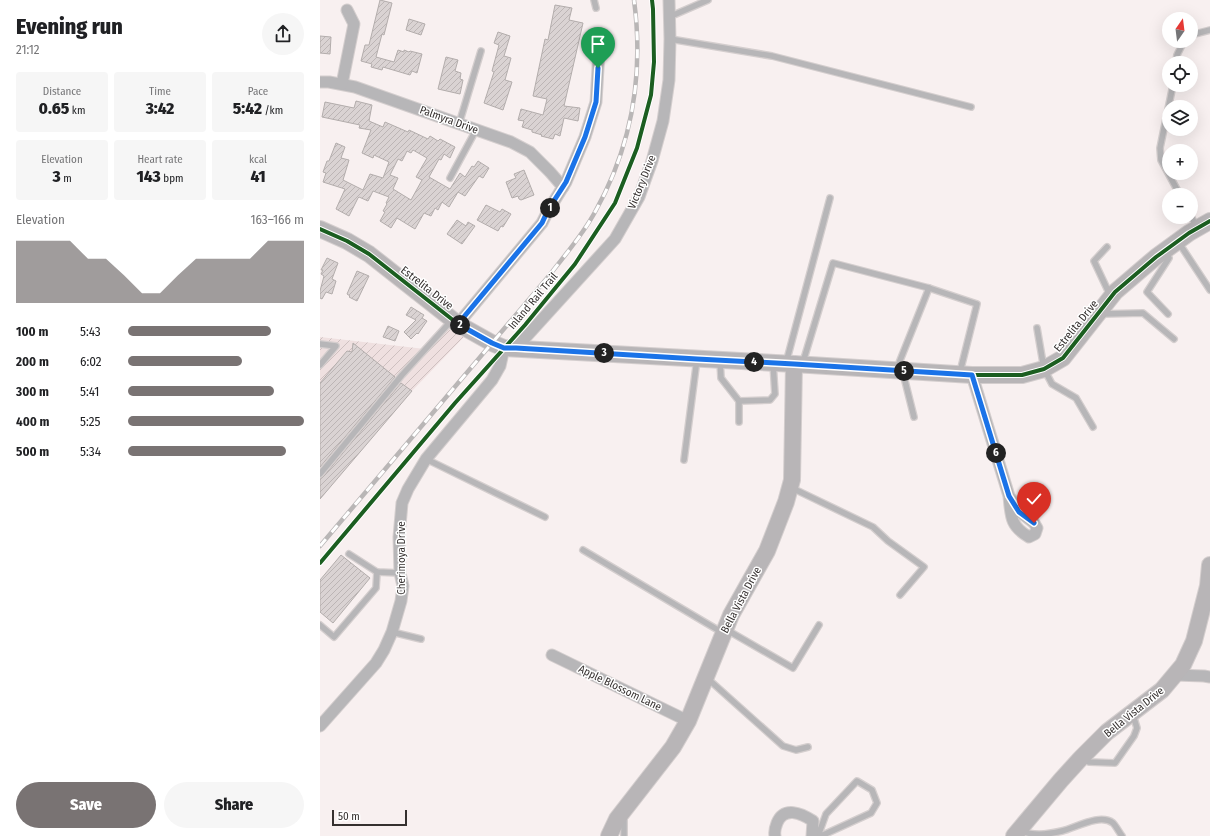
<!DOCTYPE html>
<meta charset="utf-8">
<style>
body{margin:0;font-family:"Fira Sans Condensed",sans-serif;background:#f6f6f6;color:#202124;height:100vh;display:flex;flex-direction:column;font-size:15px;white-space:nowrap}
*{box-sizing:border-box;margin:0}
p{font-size:13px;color:#757577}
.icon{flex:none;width:22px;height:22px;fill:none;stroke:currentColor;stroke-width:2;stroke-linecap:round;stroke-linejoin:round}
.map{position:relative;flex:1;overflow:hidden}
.side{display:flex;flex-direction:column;background:#fff;width:320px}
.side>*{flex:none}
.needle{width:26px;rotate:14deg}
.fabs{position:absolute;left:842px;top:12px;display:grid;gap:8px}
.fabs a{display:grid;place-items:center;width:36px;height:36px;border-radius:50%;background:#fff;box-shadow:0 4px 16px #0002;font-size:20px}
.scale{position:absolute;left:12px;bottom:10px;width:75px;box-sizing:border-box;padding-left:4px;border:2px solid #35302f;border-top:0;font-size:11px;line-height:14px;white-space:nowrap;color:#35302f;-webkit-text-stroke:3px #fff;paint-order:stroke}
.pin{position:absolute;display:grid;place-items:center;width:34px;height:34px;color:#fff;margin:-41px -17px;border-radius:50% 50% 50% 0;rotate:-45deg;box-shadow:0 0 4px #0007}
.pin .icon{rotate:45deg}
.km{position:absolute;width:20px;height:20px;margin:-10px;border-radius:50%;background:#222;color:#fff;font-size:11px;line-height:20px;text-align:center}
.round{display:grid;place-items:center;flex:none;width:42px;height:42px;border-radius:21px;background:#f6f6f6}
.head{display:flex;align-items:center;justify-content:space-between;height:68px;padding:0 16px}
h1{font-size:22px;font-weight:800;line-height:30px}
.metrics{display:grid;grid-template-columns:repeat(3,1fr);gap:6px;height:68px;padding:4px 16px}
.metrics div{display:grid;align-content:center;border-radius:4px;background:#f6f6f6;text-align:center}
.metrics b{font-size:17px;font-weight:800}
.metrics small{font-size:11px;font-weight:400}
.metrics p{font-size:11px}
.chart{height:112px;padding:8px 16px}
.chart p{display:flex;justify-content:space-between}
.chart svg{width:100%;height:72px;margin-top:4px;fill:#797373;opacity:.7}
.action{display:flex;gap:8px;margin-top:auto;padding:8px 16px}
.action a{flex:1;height:46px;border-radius:24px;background:#797373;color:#fff;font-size:16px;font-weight:800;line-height:46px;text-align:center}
.action a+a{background:#f6f6f6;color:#202124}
ul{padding:0 16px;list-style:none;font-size:13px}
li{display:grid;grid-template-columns:64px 48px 1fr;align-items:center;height:30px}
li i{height:10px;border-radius:5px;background:#797373}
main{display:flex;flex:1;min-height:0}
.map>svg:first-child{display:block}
.industrial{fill:url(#industrial-furrows)}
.building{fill:url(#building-hatch);stroke:#b3adac;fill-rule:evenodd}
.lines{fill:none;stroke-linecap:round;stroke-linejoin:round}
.lane-casing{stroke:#d4cece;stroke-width:8}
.street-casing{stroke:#d4cece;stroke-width:13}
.secondary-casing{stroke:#d4cece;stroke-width:18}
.lane{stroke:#b7b6b8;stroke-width:5.5}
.street{stroke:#b7b6b8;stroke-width:11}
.secondary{stroke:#b8b5b7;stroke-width:16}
.rail-casing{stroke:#b9b6b6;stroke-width:4.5}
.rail{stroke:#fff;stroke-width:3;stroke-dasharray:9;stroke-linecap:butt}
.cycleway-casing{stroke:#fff;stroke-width:6}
.cycleway{stroke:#1b5e20;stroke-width:4}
.route-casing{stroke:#fff;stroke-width:8}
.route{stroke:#1a73e8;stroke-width:5}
.labels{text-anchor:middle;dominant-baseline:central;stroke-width:3;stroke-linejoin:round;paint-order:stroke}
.street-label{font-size:11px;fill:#35302f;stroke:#fff}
</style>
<main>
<section class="side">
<div class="head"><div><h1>Evening run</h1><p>21:12</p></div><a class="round"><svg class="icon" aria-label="share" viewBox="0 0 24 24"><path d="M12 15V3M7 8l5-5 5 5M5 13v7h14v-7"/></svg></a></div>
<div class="metrics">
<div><p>Distance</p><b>0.65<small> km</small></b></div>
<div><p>Time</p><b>3:42</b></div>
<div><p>Pace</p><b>5:42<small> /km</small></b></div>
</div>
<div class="metrics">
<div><p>Elevation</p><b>3<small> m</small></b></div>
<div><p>Heart rate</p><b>143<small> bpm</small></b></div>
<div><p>kcal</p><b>41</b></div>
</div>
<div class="chart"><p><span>Elevation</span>163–166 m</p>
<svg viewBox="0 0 160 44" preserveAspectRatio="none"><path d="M0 44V6L10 6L20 6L30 6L40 17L50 17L60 27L70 38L80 38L90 27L100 17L110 17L120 17L130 17L140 6L150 6L160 6V44z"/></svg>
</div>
<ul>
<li><b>100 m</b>5:43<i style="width:81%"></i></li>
<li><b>200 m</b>6:02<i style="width:65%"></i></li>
<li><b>300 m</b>5:41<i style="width:83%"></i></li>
<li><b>400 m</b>5:25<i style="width:100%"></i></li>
<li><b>500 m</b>5:34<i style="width:90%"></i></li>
</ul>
<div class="action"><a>Save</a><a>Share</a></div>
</section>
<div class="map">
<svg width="890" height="836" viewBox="0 0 890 836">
<defs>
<pattern id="industrial-furrows" width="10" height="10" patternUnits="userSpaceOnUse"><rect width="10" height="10" fill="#efe0e0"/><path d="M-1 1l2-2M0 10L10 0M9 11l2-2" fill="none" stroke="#cec0c0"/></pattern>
<pattern id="building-hatch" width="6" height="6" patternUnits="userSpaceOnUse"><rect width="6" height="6" fill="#dad3d3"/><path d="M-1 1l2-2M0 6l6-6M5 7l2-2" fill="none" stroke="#bcb5b5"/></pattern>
</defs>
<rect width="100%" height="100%" fill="#f8f0f0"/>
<path class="industrial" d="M126 327 144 337 91 392 0 499V337L105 349Z"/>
<g class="building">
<path d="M60 0 72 3 64 35 62 34 56 57 74 62 78 50 84 52V50L89 52 90 51 102 54 97 73 92 71 90 75 63 67 62 70 51 67 52 64 41 61 45 45H49Z"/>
<path d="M235 5 252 8 249 20 263 23 244 106 260 108 258 121 244 118 240 136 235 134 233 139 221 136 222 135 212 132V130L202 127 204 121 198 120 201 109 223 115 227 99 213 96 225 39 228 40Z"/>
<path d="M89 19 105 24 101 35 86 30Z"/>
<path d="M178 32 190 36 184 56 191 58 185 80 192 82 183 110 164 103 174 72 172 71 179 45 174 43Z"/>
<path d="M0 36 11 37 10 54 0 53Z"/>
<path d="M126 57 138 60 135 71 141 73 140 79 143 80 140 94 118 89Z"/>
<path d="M36 101 52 105 49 121 63 127 65 122 88 132 89 130 108 139 110 136 118 141 120 139 135 147 130 158 124 154 121 160 119 159 109 177 130 189 140 173 145 177 152 166 154 167 158 161 169 168 163 178 159 176 145 196 138 192 129 207 122 202 118 210 115 208 111 216 104 213 95 229 77 218 71 228 60 221 65 212 63 211 67 204 66 203 69 197 53 191 48 201 39 197 38 198 29 216 16 209 25 189 3 182 6 173 3 172 7 161H9L16 143 25 147 21 158 29 160 23 180 43 190 50 174 63 178 69 162 54 155 53 158 42 153 51 130 39 128 40 125 2 117 5 102 34 108ZM93 150 107 158 96 177 102 180 91 200 73 189 78 178 70 175 78 159 82 161 87 151 91 153Z"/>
<path d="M204 170 214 195 201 200 199 199 198 196 192 198 186 182 196 178 194 174Z"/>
<path d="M166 205 180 212 182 209 191 214 183 227 181 226 178 231 157 220Z"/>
<path d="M137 220 146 226 148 222 155 226 142 244 127 234Z"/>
<path d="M7 258 18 263 12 279 16 281 12 294 6 292 2 299 0 298V291L4 276 1 274 3 270H1Z"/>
<path d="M37 271 49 276 37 301 29 297 30 296 27 294Z"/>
<path d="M91 307 104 315 102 318 107 321 98 334 97 333 91 339 84 332 96 320 86 315Z"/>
<path d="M68 326 79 331 75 341 63 337Z"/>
<path d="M33 343 75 377 0 467V383L27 351 32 352Z"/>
<path d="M81 383 92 391 0 499V478L3 477Z"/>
<path d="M21 555 50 578 13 623 0 612V580Z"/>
</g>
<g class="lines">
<g class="lane-casing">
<g id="lane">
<path d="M274 0 276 8"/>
<path d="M349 17 388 0"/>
<path d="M871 35 890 30"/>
<path d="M350 39 452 56 651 107"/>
<path d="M856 63 857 55 864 41"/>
<path d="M853 85 840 148 841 160 860 195"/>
<path d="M139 124 161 51"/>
<path d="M130 178 156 130"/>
<path d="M871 216 876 226"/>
<path d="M859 243 890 290"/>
<path d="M787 247 774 261 790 295"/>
<path d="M845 253 849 258 827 292 848 314"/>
<path d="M782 314 823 313 854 339"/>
<path d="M717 328 724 369 732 384 756 398 773 427"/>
<path d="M0 344 16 346 0 365"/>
<path d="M400 360 401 378 419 401V422"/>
<path d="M483 362 513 263 609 288 657 304 640 372"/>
<path d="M466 363 510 198"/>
<path d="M577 368 609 288"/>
<path d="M583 373 594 417"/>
<path d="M419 401 450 400 455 394 453 363"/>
<path d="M106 459 225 517"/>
<path d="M364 460 377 359"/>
<path d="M0 474 82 375 132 320"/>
<path d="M472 488 553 527 568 541 604 567 580 595"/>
<path d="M263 550 403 633"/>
<path d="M29 554 57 572 80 573"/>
<path d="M0 625 14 637 56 588 57 572"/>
<path d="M407 630 473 668 499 625"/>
<path d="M72 632 101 639"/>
<path d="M387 678 463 746 476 750 488 747"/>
<path d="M762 758 769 762 795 763 814 736 817 728 813 715"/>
<path d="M304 816V836"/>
<path d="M702 831C713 836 730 834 742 831 755 828 780 813 793 823 796 826 799 832 802 836"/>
<path d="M498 836 506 814 537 781 552 790 557 803 551 813 501 836"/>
</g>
</g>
<g class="street-casing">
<g id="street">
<path d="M0 82H9L35 87 191 142 210 152 230 172 243 187"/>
<path d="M22 84 34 24 27 10"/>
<path d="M138 324 222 223 228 211 246 182 265 137 276 102 280 34"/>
<path d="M196 348 295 239 319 197 332 161 343 121 349 80 350 39 349 0"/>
<path d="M652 375 689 496 699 511 714 523 717 528 715 534 709 537C690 526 691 516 689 496"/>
<path d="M232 655 368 721"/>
<path d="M855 675 884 676 890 677"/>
<path d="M0 726 56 663 64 650 72 632 81 601 83 586 80 573 79 537 82 503 88 489 106 459 172 380 180 366 184 348"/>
<path d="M455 836C454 831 455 828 457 823 464 806 481 813 493 821L492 836"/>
</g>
</g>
<g class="secondary-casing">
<g id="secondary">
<path d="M0 229 27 241 49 254 138 324 172 343 184 348 474 364 652 375H702L724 369 743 358 795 292 836 257 869 233 890 221"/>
<path d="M289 836 297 819 353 747 368 721 411 615 447 551 466 502 472 480 474 364"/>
<path d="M694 836 741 780 761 758 787 732 842 690 863 665 874 641 888 586 890 565"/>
</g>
</g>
<use href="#lane" class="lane"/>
<use href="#street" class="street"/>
<use href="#secondary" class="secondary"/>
<g class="rail-casing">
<path id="rail" d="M0 546 228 277C244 256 262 236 275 212 312 146 324 75 314 0"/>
</g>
<use href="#rail" class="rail"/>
<g class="cycleway-casing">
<g id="cycleway">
<path d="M0 229 27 241 49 254 138 324 172 343 184 348 474 364 652 375H702L724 369 743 358 795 292 836 257 869 233 890 221"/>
<path d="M0 563 135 403 205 325 255 264 295 203 317 148 331 95 334 62 333 9 332 0"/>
</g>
</g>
<use href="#cycleway" class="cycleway"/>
</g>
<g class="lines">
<g class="route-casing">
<path id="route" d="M278 68 276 102 265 137 246 182 228 210 222 223 138 324 172 343 184 348H196L377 359 474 364 652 375 689 496 699 512 714 523"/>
</g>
<use href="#route" class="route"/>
</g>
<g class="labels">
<g class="street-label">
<text transform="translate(129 120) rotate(20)">Palmyra Drive</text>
<text transform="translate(322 182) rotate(-68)">Victory Drive</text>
<text transform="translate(107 288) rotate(38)">Estrelita Drive</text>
<text transform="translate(213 301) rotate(-50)">Inland Rail Trail</text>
<text transform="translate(756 326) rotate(-51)">Estrelita Drive</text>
<text transform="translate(81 558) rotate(-90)">Cherimoya Drive</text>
<text transform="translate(421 600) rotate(-62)">Bella Vista Drive</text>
<text transform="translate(300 688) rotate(26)">Apple Blossom Lane</text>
<text transform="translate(814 712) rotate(-39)">Bella Vista Drive</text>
</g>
</g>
</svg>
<div class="fabs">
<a><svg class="needle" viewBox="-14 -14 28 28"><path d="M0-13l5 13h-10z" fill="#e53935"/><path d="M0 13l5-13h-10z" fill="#757577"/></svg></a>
<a><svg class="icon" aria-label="locate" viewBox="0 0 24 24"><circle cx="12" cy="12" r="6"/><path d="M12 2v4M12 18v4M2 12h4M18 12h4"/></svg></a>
<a><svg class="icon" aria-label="layers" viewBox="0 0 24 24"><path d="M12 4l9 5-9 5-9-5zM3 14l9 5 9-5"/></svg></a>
<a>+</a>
<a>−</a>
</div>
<div class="scale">50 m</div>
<div class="pin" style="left:278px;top:68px;background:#1e9e55"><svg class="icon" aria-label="arrive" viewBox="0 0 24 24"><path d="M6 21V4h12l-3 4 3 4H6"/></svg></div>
<div class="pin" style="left:714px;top:523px;background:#d93025"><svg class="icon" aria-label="check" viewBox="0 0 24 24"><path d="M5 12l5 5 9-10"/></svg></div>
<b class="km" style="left:230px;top:208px">1</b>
<b class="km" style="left:140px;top:325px">2</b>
<b class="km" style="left:284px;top:353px">3</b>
<b class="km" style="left:434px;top:362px">4</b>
<b class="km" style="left:584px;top:371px">5</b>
<b class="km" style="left:676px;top:453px">6</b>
</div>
</main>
